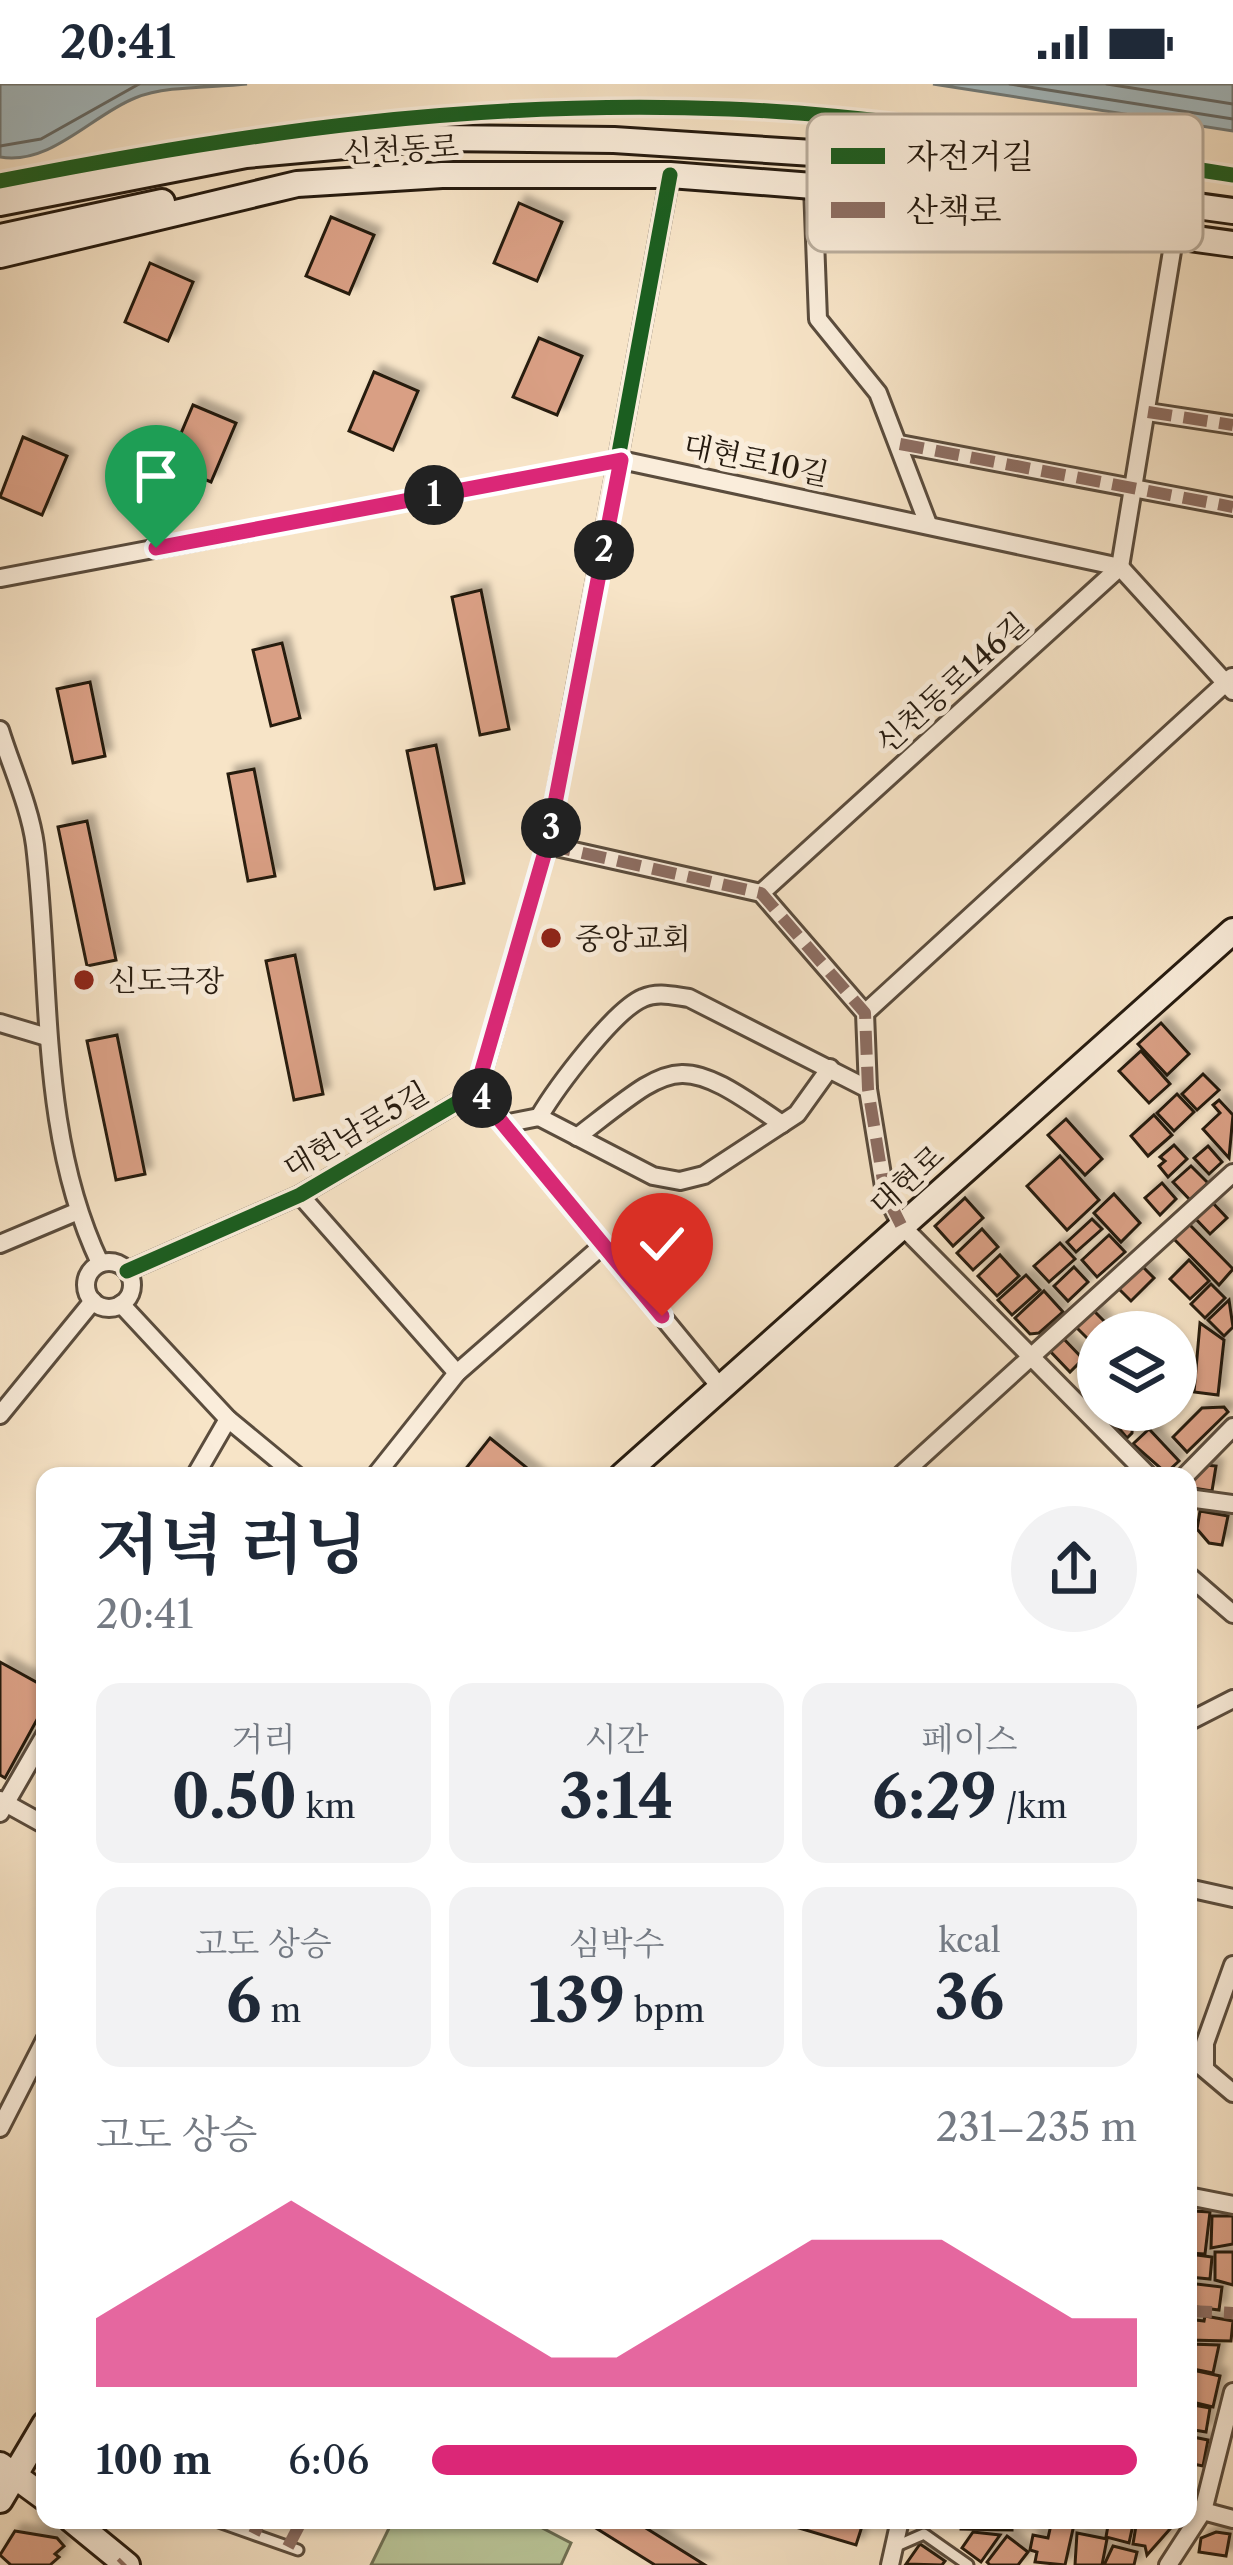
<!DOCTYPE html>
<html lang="ko">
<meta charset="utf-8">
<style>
body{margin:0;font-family:"Libre Caslon Text","Noto Serif KR",serif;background:#f2f2f3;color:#1f2937;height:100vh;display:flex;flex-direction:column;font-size:45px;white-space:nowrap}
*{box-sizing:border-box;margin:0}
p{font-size:39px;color:#747a83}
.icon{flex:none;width:66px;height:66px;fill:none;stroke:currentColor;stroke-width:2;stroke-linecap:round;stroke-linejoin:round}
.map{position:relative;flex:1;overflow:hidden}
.panel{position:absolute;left:36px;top:1383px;width:1161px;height:1062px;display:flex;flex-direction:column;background:#fff;border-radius:24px;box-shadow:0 3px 9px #0004}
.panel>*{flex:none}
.fabs{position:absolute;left:1077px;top:1227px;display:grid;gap:24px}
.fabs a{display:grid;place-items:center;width:120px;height:120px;border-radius:50%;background:#fff;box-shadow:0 3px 9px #0004;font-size:60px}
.pin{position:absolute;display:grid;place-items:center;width:102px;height:102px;color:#fff;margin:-123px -51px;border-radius:50% 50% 50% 0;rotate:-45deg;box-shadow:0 0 12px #0007}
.pin .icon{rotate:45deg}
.km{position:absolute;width:60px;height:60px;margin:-30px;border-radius:50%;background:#222;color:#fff;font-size:33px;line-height:60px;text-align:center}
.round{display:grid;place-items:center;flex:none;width:126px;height:126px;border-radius:63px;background:#f2f2f3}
.headline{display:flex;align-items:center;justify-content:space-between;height:204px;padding:0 60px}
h1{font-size:66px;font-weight:700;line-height:90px}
.stats{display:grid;grid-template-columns:repeat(3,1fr);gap:18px;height:204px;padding:12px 60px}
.stats div{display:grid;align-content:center;border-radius:24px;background:#f2f2f3;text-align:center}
.stats b{font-size:60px;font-weight:700}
.stats small{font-size:33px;font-weight:400}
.stats p{font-size:33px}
.chart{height:336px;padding:24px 60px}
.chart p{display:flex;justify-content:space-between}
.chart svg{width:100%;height:216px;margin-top:12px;fill:#db2777;opacity:.7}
ul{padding:0 60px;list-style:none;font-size:39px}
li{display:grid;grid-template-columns:192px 144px 1fr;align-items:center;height:90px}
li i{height:30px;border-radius:15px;background:#db2777}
.status{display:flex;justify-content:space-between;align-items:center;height:84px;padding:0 60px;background:#fff;direction:ltr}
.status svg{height:33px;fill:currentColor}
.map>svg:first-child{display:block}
.green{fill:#b9c598;stroke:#6f7054;stroke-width:3}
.water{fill:#a4bbc1;stroke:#717b7a;stroke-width:3}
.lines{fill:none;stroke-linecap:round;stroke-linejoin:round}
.shore{stroke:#646a68;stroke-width:3}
.building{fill:#d99f84;stroke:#251a0f;stroke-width:3;filter:url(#shadow)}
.service-casing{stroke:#5a4c3d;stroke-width:15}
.minor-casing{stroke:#5a4c3d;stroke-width:22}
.secondary-casing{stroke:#251a0f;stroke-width:30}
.service{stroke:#faeddb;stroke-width:9}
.minor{stroke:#faeddb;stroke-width:16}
.secondary{stroke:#faeddb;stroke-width:24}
.quiet{stroke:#8d6e63;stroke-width:12;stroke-dasharray:24 12;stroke-linecap:butt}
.cycleway-casing{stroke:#faeddb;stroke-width:22}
.cycleway{stroke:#1b5e20;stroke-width:15}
.route-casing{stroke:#fff;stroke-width:24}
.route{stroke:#db2777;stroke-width:15}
.poi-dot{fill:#8f2418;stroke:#faeddb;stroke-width:4.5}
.labels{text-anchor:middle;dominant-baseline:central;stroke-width:10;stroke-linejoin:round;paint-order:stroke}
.street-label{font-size:30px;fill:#251a0f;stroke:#faeddb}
.poi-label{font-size:30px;fill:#251a0f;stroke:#faeddb;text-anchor:start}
.key{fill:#faeddb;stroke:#baae9e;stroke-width:3}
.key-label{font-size:33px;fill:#251a0f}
</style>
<div class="status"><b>20:41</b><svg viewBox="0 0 49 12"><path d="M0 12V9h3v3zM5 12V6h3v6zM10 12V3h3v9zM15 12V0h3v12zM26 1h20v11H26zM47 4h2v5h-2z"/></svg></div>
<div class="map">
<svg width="1233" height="2481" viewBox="0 0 1233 2481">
<defs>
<filter id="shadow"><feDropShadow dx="7" dy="-7" stdDeviation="3" flood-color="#0004"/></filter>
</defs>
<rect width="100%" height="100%" fill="#f7e4c7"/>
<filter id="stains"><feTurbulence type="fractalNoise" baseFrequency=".00167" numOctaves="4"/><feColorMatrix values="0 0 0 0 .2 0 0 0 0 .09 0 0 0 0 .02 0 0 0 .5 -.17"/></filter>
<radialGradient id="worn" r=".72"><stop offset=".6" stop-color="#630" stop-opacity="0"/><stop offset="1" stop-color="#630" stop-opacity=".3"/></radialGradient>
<path class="green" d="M393 2436H527L571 2459 561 2481H371Z"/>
<g class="water">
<path d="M0 0H247C213 4 167 1 135 14 92 31 50 82 0 73Z"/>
<path d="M933 0H1233V47Z"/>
</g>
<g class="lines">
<g class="shore">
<path d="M1010 0 1233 35"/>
<path d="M1107 0 1233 20"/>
<path d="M0 62 41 55 139 0"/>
</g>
</g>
<g class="building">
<path d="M519 119 562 138 537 197 494 179Z"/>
<path d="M331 133 374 151 349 210 306 192Z"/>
<path d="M150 179 193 198 168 257 125 238Z"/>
<path d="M539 254 582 272 557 331 513 313Z"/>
<path d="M374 288 418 307 393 366 349 347Z"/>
<path d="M193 321 236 339 211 398 168 380Z"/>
<path d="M23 353 67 372 42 431 0 413Z"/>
<path d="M481 506 509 645 480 651 452 513Z"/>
<path d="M282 559 300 634 271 642 253 566Z"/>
<path d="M90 598 105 672 73 679 57 605Z"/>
<path d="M436 661 464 799 435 805 407 667Z"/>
<path d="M254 685 275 792 248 797 228 690Z"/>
<path d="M87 737 116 876 87 882 58 743Z"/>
<path d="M295 871 323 1010 294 1016 266 877Z"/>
<path d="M1161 939 1189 970 1167 991 1138 960Z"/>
<path d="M117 951 145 1090 116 1096 87 957Z"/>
<path d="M1141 967 1170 1000 1149 1019 1119 987Z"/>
<path d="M1203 990 1219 1006 1197 1026 1182 1010Z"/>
<path d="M1177 1010 1194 1028 1174 1047 1157 1029Z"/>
<path d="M1219 1016 1233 1031 1229 1074 1203 1045 1220 1029 1213 1021Z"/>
<path d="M1154 1031 1172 1051 1148 1072 1131 1052Z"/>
<path d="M1066 1035 1102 1075 1085 1091 1048 1051Z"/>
<path d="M1174 1061 1187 1075 1168 1093 1159 1082 1165 1077 1160 1073Z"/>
<path d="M1208 1062 1222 1078 1209 1090 1194 1074Z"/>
<path d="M1060 1072 1099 1116 1067 1146 1027 1102Z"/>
<path d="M1191 1082 1208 1099 1190 1116 1173 1098Z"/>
<path d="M1162 1099 1176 1115 1160 1131 1145 1114Z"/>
<path d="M1114 1110 1140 1139 1121 1158 1094 1129Z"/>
<path d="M965 1114 983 1134 953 1162 935 1142Z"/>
<path d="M1210 1116 1227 1134 1210 1150 1193 1132Z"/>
<path d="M1092 1135 1102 1145 1076 1168 1067 1158Z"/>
<path d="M1187 1138 1233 1185 1219 1201 1172 1153Z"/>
<path d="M982 1145 998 1163 973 1186 957 1169Z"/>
<path d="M1109 1151 1125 1168 1097 1193 1082 1176Z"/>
<path d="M1060 1159 1075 1175 1049 1198 1034 1182Z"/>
<path d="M1000 1171 1019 1192 997 1212 978 1192Z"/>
<path d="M1189 1176 1209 1197 1190 1215 1170 1195Z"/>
<path d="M1138 1178 1154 1194 1131 1217 1115 1201Z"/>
<path d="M1074 1183 1088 1198 1068 1217 1054 1202Z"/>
<path d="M1026 1191 1040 1206 1012 1231 998 1216Z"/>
<path d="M1211 1200 1225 1214 1205 1234 1191 1220Z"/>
<path d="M1044 1207 1063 1228 1039 1249 1030 1250 1015 1234Z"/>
<path d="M1229 1216 1233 1243 1224 1252 1208 1236Z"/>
<path d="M1092 1225 1105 1238 1088 1255 1075 1242Z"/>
<path d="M1200 1239 1224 1256 1218 1311 1194 1308Z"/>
<path d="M1061 1252 1083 1275 1070 1288 1048 1265Z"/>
<path d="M1224 1323 1228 1328 1187 1368 1173 1353 1202 1324Z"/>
<path d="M1110 1326 1133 1329 1132 1349 1127 1354 1106 1329Z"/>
<path d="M1149 1345 1179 1377 1166 1389 1133 1360Z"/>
<path d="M490 1354 537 1392H460Z"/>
<path d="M1205 1381 1216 1382 1212 1407 1193 1404 1190 1394Z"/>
<path d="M1200 1427 1228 1432 1222 1461 1209 1459 1197 1445Z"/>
<path d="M0 1578 45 1603V1621L5 1694 0 1691Z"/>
<path d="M1193 2127 1210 2128 1205 2170 1188 2169V2133Z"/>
<path d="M1212 2132H1233V2160L1211 2164Z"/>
<path d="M1215 2168H1233V2201L1215 2196Z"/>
<path d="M1189 2170 1212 2173 1210 2195 1189 2193Z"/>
<path d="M1188 2199 1222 2203 1219 2226 1188 2222Z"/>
<path d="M1205 2232 1233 2237 1231 2257 1188 2256V2235L1204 2237Z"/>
<path d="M1188 2260 1219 2261 1213 2289 1188 2284Z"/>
<path d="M1188 2285 1220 2292 1213 2323 1188 2317Z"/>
<path d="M1188 2320 1210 2324 1206 2348 1188 2345Z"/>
<path d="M1188 2352 1208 2356 1203 2382 1188 2379Z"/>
<path d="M583 2436H633L705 2481H655Z"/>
<path d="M772 2436H864L856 2461Z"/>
<path d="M961 2436H1012V2446L961 2445Z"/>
<path d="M1052 2436H1075L1065 2481 1035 2478 1037 2468 1030 2466 1033 2451 1048 2454Z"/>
<path d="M1109 2436H1134L1129 2459 1106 2453Z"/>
<path d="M1137 2436H1166L1170 2445 1147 2471 1145 2462 1133 2460Z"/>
<path d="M15 2447 57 2454 64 2462 55 2470 59 2473 50 2481H11L0 2471Z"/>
<path d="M973 2448 1000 2451 981 2478 962 2464Z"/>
<path d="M1216 2448 1230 2450 1226 2472 1199 2468 1201 2454Z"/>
<path d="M1077 2449 1107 2455 1102 2481H1075Z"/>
<path d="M1007 2452 1028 2468 1018 2481H990L987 2478Z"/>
<path d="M920 2460 945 2477 942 2481 906 2480Z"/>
<path d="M1113 2462 1137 2468 1134 2481H1104Z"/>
</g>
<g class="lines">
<g class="service-casing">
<g id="service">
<path d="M213 2436 298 2466"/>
<path d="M894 2463 924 2450 968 2481"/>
</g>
</g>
<g class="minor-casing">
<g id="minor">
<path d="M813 102 818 235 878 309 928 440"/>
<path d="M1148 328 1233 341"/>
<path d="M900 360 1233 423"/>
<path d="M1 494 621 376 1120 483 1233 607"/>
<path d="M0 646C11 682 30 723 35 761 52 901 38 1049 100 1179"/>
<path d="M547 761 761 809 865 929 868 1005 885 1109 901 1141 1149 1392"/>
<path d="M761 809 1120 483 1174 155"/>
<path d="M865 929 1232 593"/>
<path d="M0 939 47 953"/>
<path d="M477 1007 721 1304"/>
<path d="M539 1033C556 1004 614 926 643 914 658 907 674 912 689 914L868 1005"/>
<path d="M504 1040 539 1033 653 1092 680 1097 704 1091 797 1030 830 984"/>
<path d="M577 1053C676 977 676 966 782 1040"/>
<path d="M300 1111 457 1289"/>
<path d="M0 1160 76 1128"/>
<circle cx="109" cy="1201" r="23"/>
<path d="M127 1187 300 1111 477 1007 547 761 670 91"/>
<path d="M121 1220 228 1335 297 1392"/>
<path d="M0 1331 93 1217"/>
<path d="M195 1392 228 1335"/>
<path d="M375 1392 457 1289 603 1161"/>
<path d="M900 1392 1233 1089"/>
<path d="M1185 1392 1233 1343"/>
<path d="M1188 1414 1233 1420"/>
<path d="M1188 1491 1233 1530"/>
<path d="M1188 1638 1233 1615"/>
<path d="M0 1716 45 1741"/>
<path d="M0 1729 45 1651"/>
<path d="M1188 1804 1233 1814"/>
<path d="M1188 1971 1233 2009"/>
<path d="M1205 1984V1959L1233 1881"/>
<path d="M0 2044 45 1956"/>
<path d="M1188 2112 1233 2121"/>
<path d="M1188 2423 1233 2435"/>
<path d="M890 2481 900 2436"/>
<path d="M1168 2481 1203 2427 1233 2308"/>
</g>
</g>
<g class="secondary-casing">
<g id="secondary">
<path d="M0 119 246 71 434 54 614 56 813 69 1233 127"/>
<path d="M0 153 162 118"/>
<path d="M0 171 297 100 442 91H670L813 102 1233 160"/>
<path d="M622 1392 1233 847"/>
<path d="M0 2381 45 2414"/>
<path d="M0 2416 45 2340"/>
<path d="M72 2436 127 2481"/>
</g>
</g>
<use href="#service" class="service"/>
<use href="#minor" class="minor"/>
<use href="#secondary" class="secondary"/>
<g class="quiet">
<path d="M1148 328 1233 341"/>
<path d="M900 360 1233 423"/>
<path d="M547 761 761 809 865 929 868 1005 885 1109 901 1141"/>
<path d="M1188 2227 1233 2229"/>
<path d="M254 2450 261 2436"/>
<path d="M288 2463 302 2436"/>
<path d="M121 2481 124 2478"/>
</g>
<g class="cycleway-casing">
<g id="cycleway">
<path d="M0 97C248 48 475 15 729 25 898 31 1067 66 1233 91"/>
<path d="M127 1187 300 1111 477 1007 547 761 670 91"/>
</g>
</g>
<use href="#cycleway" class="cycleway"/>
</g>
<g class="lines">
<g class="route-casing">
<path id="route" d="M156 464 621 376 547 761 476 1007 662 1232"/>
</g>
<use href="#route" class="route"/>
</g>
<g class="poi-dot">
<circle cx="551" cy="854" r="12"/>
<circle cx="84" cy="896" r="12"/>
</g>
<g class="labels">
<g class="street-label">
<text transform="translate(401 65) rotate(-3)">신천동로</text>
<text transform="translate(756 376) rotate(12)">대현로10길</text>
<text transform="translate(952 599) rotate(-42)">신천동로146길</text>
<text transform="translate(356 1046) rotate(-30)">대현남로5길</text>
<text transform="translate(907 1096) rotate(-42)">대현로</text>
</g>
<g class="poi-label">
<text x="575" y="854">중앙교회</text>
<text x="108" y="896">신도극장</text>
</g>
</g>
<rect x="807" y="30" width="396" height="138" rx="18" class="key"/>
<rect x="831" y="64" width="54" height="16" fill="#1b5e20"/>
<rect x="831" y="118" width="54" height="16" fill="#8d6e63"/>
<g class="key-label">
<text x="906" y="84">자전거길</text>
<text x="906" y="138">산책로</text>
</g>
<rect width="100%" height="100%" filter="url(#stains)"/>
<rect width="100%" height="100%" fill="url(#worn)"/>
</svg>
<div class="fabs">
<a><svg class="icon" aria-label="layers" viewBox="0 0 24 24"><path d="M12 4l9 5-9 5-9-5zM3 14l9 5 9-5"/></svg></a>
</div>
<div class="pin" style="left:156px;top:464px;background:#1e9e55"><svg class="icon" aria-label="arrive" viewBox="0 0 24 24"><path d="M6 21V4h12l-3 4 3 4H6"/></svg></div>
<div class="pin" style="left:662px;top:1232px;background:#d93025"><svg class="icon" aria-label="check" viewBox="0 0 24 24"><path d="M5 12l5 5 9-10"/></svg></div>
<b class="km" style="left:434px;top:411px">1</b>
<b class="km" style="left:604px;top:466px">2</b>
<b class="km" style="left:551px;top:744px">3</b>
<b class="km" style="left:482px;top:1014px">4</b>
<section class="panel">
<div class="headline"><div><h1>저녁 러닝</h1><p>20:41</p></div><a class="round"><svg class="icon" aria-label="share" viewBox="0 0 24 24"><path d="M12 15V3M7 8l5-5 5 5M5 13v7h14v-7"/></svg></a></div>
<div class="stats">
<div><p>거리</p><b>0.50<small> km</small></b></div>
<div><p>시간</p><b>3:14</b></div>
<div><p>페이스</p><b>6:29<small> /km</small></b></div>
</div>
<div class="stats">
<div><p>고도 상승</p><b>6<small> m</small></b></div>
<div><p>심박수</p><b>139<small> bpm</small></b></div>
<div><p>kcal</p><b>36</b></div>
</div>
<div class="chart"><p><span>고도 상승</span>231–235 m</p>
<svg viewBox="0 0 160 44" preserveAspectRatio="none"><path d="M0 44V30L10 22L20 14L30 6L40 14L50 22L60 30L70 38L80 38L90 30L100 22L110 14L120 14L130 14L140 22L150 30L160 30V44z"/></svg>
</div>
<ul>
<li><b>100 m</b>6:06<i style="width:100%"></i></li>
</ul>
</section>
</div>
